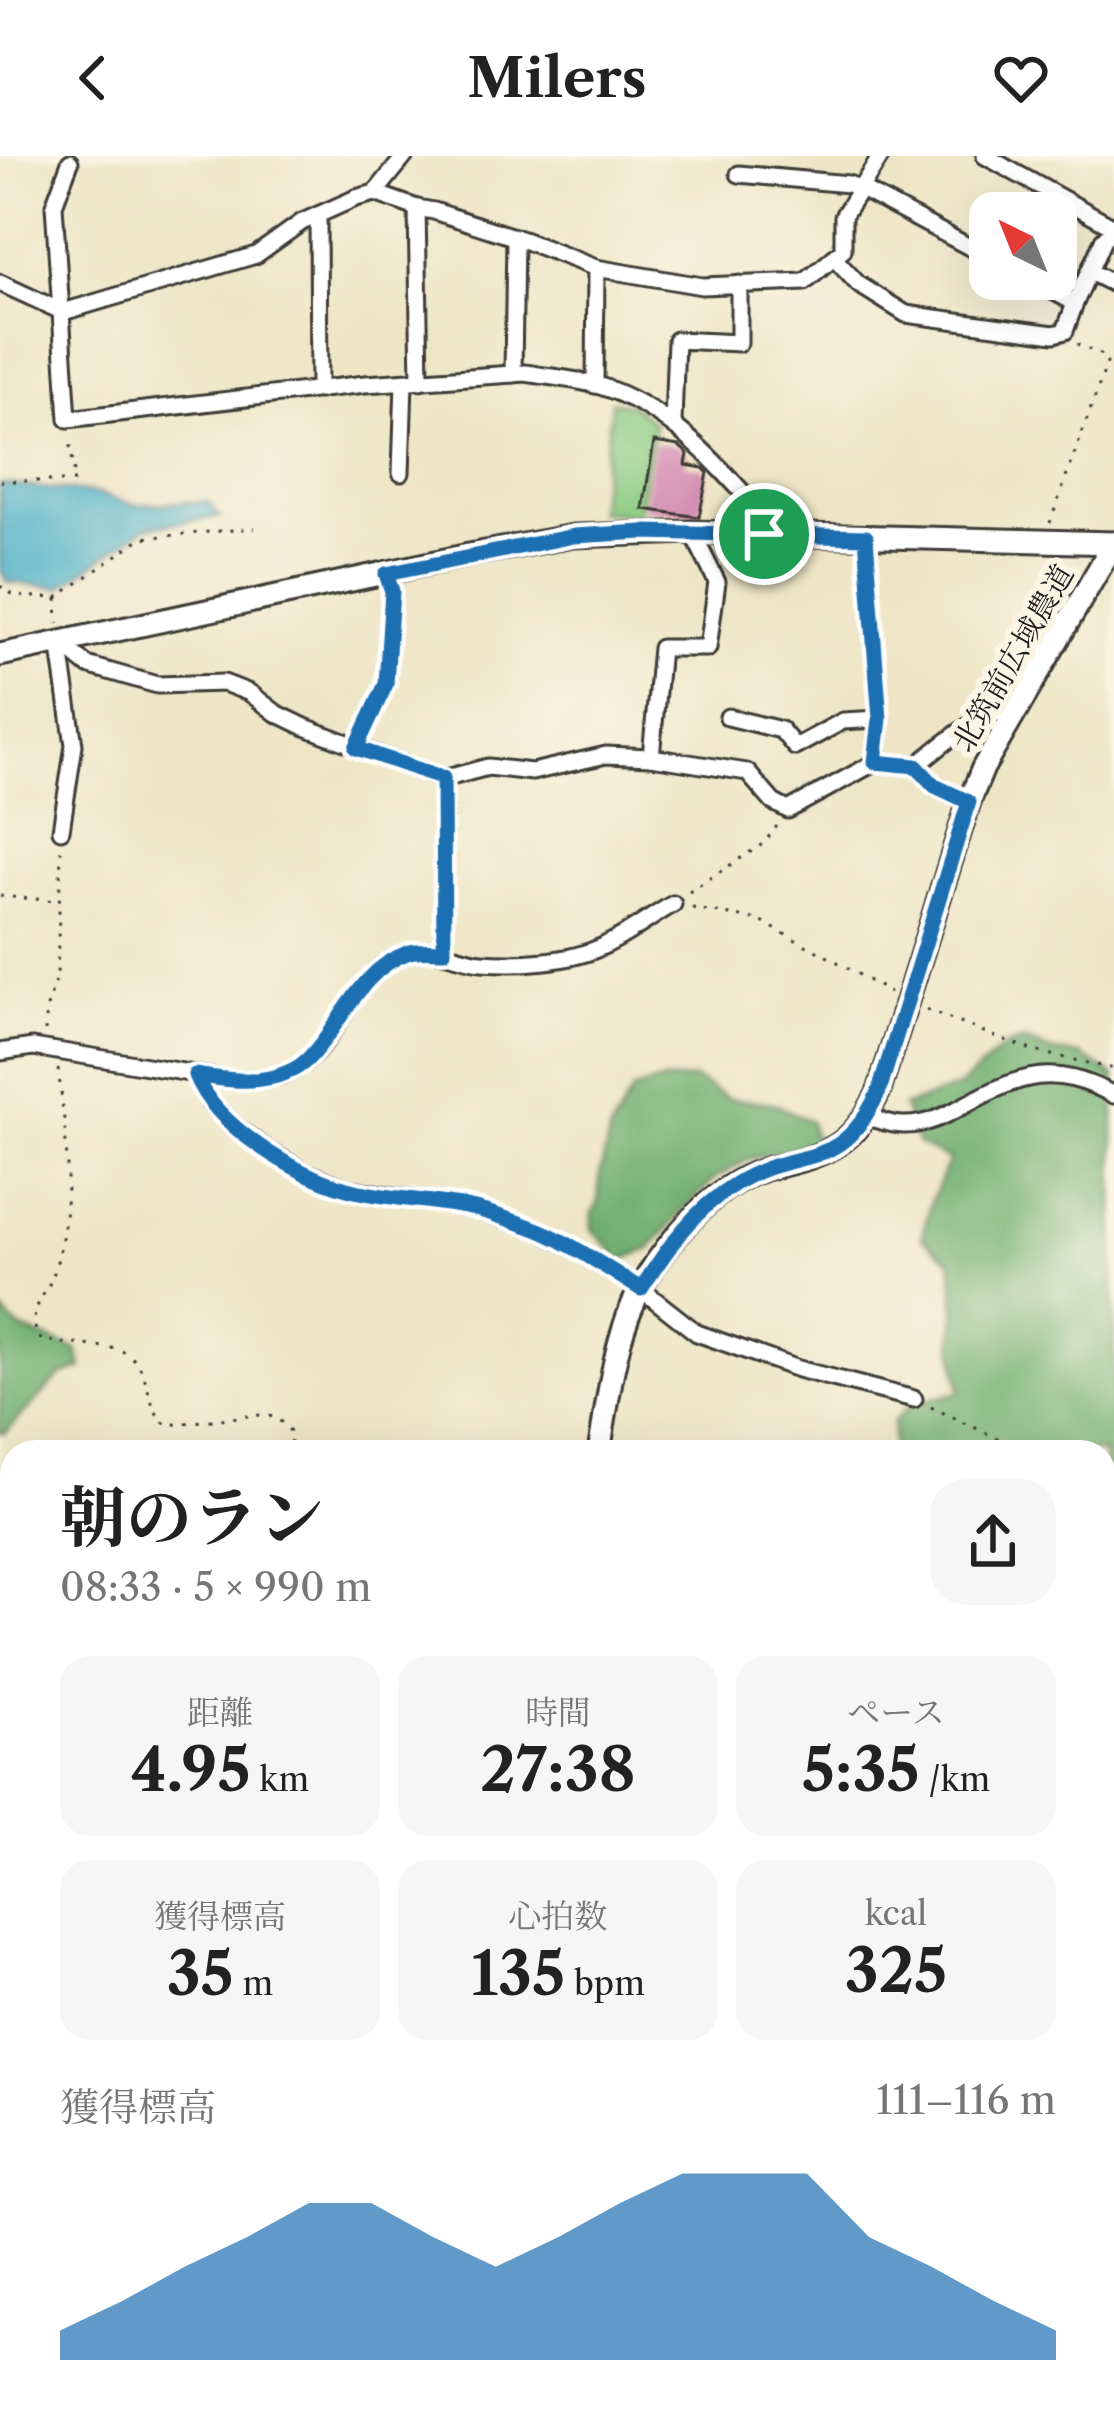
<!DOCTYPE html>
<html lang="ja">
<meta charset="utf-8">
<style>
body{margin:0;font-family:"Libre Caslon Text","Noto Serif JP",serif;background:#f6f6f6;color:#222;height:100vh;display:flex;flex-direction:column;font-size:45px;white-space:nowrap}
*{box-sizing:border-box;margin:0}
p{font-size:39px;color:#767676}
.icon{flex:none;width:66px;height:66px;fill:none;stroke:currentColor;stroke-width:2;stroke-linecap:round;stroke-linejoin:round}
.map{position:relative;flex:1;overflow:hidden}
.sheet{position:absolute;left:0px;top:1284px;width:1116px;height:972px;display:flex;flex-direction:column;background:#fff;border-radius:36px 36px 0 0;box-shadow:0 12px 48px #0002}
.sheet>*{flex:none}
.needle{width:78px;rotate:317deg}
.tools{position:absolute;left:969px;top:36px;display:grid;gap:24px}
.tools a{display:grid;place-items:center;width:108px;height:108px;border-radius:24px;background:#fff;box-shadow:0 12px 48px #0002;font-size:60px}
.pin{position:absolute;display:grid;place-items:center;width:102px;height:102px;color:#fff;margin:-51px;border:6px solid #fff;border-radius:50%;box-shadow:0 3px 12px #0007}
.round{display:grid;place-items:center;flex:none;width:126px;height:126px;border-radius:36px;background:#f6f6f6}
.headline{display:flex;align-items:center;justify-content:space-between;height:204px;padding:0 60px}
h1{font-size:66px;font-weight:700;line-height:90px}
.figures{display:grid;grid-template-columns:repeat(3,1fr);gap:18px;height:204px;padding:12px 60px}
.figures div{display:grid;align-content:center;border-radius:30px;background:#f6f6f6;text-align:center}
.figures b{font-size:60px;font-weight:700}
.figures small{font-size:33px;font-weight:400}
.figures p{font-size:33px}
.chart{height:336px;padding:24px 60px}
.chart p{display:flex;justify-content:space-between}
.chart svg{width:100%;height:216px;margin-top:12px;fill:#1f6fb2;opacity:.7}
header{display:flex;justify-content:space-between;align-items:center;height:156px;padding:0 60px;background:#fff;font-size:54px;font-weight:700}
.map>svg:first-child{display:block}
.green{fill:#8acb82;stroke:#53744f;stroke-width:3}
.forest{fill:#6faf70;stroke:#466646;stroke-width:3}
.water{fill:#47aec6;stroke:#326571;stroke-width:3}
.building{fill:#d48db3}
.lines{fill:none;stroke-linecap:round;stroke-linejoin:round}
.minor-casing{stroke:#3c3a36;stroke-width:21}
.tertiary-casing{stroke:#3c3a36;stroke-width:27}
.path{stroke:#3c3a36;stroke-width:3;stroke-dasharray:3 9;stroke-linecap:butt}
.minor{stroke:#fff;stroke-width:15}
.tertiary{stroke:#fff;stroke-width:21}
.route-casing{stroke:#fff;stroke-width:24}
.route{stroke:#1f6fb2;stroke-width:15}
.labels{text-anchor:middle;dominant-baseline:central;stroke-width:12;stroke-linejoin:round;paint-order:stroke}
.street-label{font-size:30px;fill:#1c1c1c;stroke:#fcf5e5}
</style>
<header><svg class="icon" aria-label="back" viewBox="0 0 24 24"><path d="M15 5l-7 7 7 7"/></svg>Milers<svg class="icon" aria-label="heart" viewBox="0 0 24 24"><path d="M12 20l-8-8c-3-5 5-10 8-4 3-6 11-1 8 4z"/></svg></header>
<div class="map">
<svg width="1114" height="2256" viewBox="0 0 1114 2256">
<rect width="100%" height="100%" fill="#fcf5e5"/>
<filter id="ink" filterUnits="userSpaceOnUse"><feTurbulence type="fractalNoise" baseFrequency=".00833" numOctaves="2"/><feDisplacementMap in="SourceGraphic" scale="24" xChannelSelector="R" yChannelSelector="G"/><feConvolveMatrix kernelMatrix="1 2 1 2 8 2 1 2 1" color-interpolation-filters="sRGB"/></filter>
<filter id="wash" filterUnits="userSpaceOnUse"><feTurbulence type="fractalNoise" baseFrequency=".004" numOctaves="4" result="noise"/><feDisplacementMap in="SourceGraphic" scale="48" xChannelSelector="R" yChannelSelector="G"/><feGaussianBlur stdDeviation="2.7" result="paint"/><feColorMatrix in="noise" values="0 0 0 0 0 0 0 0 0 0 0 0 0 0 0 0 0 1.4 0 .05"/><feComposite in="paint" operator="in"/></filter>
<g filter="url(#wash)">
<rect width="100%" height="100%" fill="#eee5c6"/>
<path class="green" d="M612 245 631 249 654 267 638 359 598 355Z"/>
<g class="forest">
<path d="M1023 885 1053 896 1081 899 1114 920V2256H70L63 2244H1104V1296H892L893 1266 911 1248 960 1236 953 1187 956 1152 951 1104 922 1082 931 1045 949 1004 918 988 903 951 959 931 1003 892Z"/>
<path d="M694 923 729 943 773 947 810 965 815 987 750 1003 715 1022 685 1052 650 1093 622 1104 592 1073V1058L598 1048 600 1018 610 975 633 934 664 925Z"/>
<path d="M0 1154 20 1173 77 1194 82 1212 60 1220 5 1277 0 1276Z"/>
<path d="M12 1811V2016L1 2023 0 1820Z"/>
</g>
<path class="water" d="M0 328 94 337 134 349 208 345 220 361 146 371 60 432 7 426 0 413Z"/>
<g id="blocks">
<path class="building" d="M654 286 679 290 688 298 686 309 703 312 708 317 699 361 643 353Z"/>
</g>
</g>
<g filter="url(#ink)">
<use href="#blocks" fill-opacity="0" stroke="#3c3a36" stroke-width="3"/>
<g class="lines">
<g class="minor-casing">
<g id="minor">
<path d="M985 0 1114 71"/>
<path d="M70 6 54 49 68 263 365 228 513 218 525 217C550 221 576 223 600 230 670 252 716 307 763 359L764 378"/>
<path d="M739 18 848 28 861 33 990 102"/>
<path d="M375 37 405 0"/>
<path d="M417 52 420 225"/>
<path d="M318 59 319 234"/>
<path d="M835 103 858 128 906 158 1054 178 1065 175 1075 147"/>
<path d="M1090 116 1114 128"/>
<path d="M1030 123 1075 147 1103 84 1114 73"/>
<path d="M0 127 63 156 256 99 302 66 356 42 375 37 417 52 434 55 526 85 596 112 702 130 805 126 843 94V60L881 0"/>
<path d="M513 218 515 81"/>
<path d="M595 229 596 112"/>
<path d="M673 267 676 184 739 187V128"/>
<path d="M401 317 404 226"/>
<path d="M59 486 87 509 157 529 224 527 250 537 276 557 305 571 443 623"/>
<path d="M59 486 74 589 61 674"/>
<path d="M728 561 781 574 795 591 843 565 880 563"/>
<path d="M356 592 386 528 392 435 386 418"/>
<path d="M651 601 747 616 773 646 788 654 876 606 880 563 866 381"/>
<path d="M876 606 916 610C942 590 966 566 999 556L1011 563"/>
<path d="M916 610 935 630 969 646"/>
<path d="M444 795 443 623 488 611 532 616 606 599 651 601 661 492H708L717 426 692 376"/>
<path d="M0 896 33 891 231 924C249 924 269 924 286 918 340 897 348 813 410 796 435 789 458 804 482 806 517 809 570 806 601 791 626 780 649 762 673 748"/>
<path d="M195 919 210 947 232 968 267 994 305 1016 345 1032 474 1053 536 1073 583 1097 641 1133 697 1177 798 1213 914 1243"/>
<path d="M867 961C878 964 892 969 903 969 926 970 946 959 965 949 1022 918 1053 907 1114 939"/>
<path d="M195 2256 211 2252 229 2256"/>
</g>
</g>
<g class="tertiary-casing">
<g id="tertiary">
<path d="M0 499 469 399 573 380 692 376 1114 387"/>
<path d="M599 1296C607 1251 612 1203 628 1160 647 1109 703 1037 755 1017 766 1012 779 1010 791 1007 839 995 858 980 879 935L969 646 983 612 1114 387"/>
<path d="M1094 2244 1099 2256"/>
</g>
</g>
<g class="path">
<path d="M0 325H75L70 283"/>
<path d="M1050 367 1107 207 1102 199 1077 188"/>
<path d="M0 430 15 440 57 442 58 467"/>
<path d="M57 442 141 382 255 372"/>
<path d="M689 736 764 687 780 666"/>
<path d="M0 740 58 745"/>
<path d="M692 752 758 764 834 804 890 837"/>
<path d="M926 854 1034 895 1114 913"/>
<path d="M45 875 47 851 57 819 61 694"/>
<path d="M58 913C67 980 74 1046 55 1113 48 1140 24 1154 39 1182 61 1190 110 1188 124 1196 153 1211 143 1252 167 1269L257 1259 276 1261 290 1275 291 1285 278 1296"/>
<path d="M931 1251 1027 1296"/>
<path d="M1104 1359 1114 1368"/>
<path d="M1104 1819 1114 1820"/>
<path d="M0 1833 12 1824"/>
<path d="M0 2123 12 2184"/>
<path d="M22 2244 24 2256"/>
</g>
<use href="#minor" class="minor"/>
<use href="#tertiary" class="tertiary"/>
</g>
</g>
<g class="lines" filter="url(#ink)">
<g class="route-casing">
<path id="route" d="M643 376 866 381 880 563 875 606 916 610 935 630 969 646 879 935C838 1022 800 987 735 1028 694 1053 667 1093 641 1133 606 1112 566 1083 528 1070 510 1064 492 1057 475 1053 433 1043 388 1044 347 1033 295 1019 215 970 195 919 226 924 259 929 288 916 304 910 313 898 323 885 348 853 366 812 407 797 418 793 432 795 444 795L443 622 356 592 386 528 392 435 386 418 574 380Z"/>
</g>
<use href="#route" class="route"/>
</g>
<g class="labels">
<g class="street-label">
<text transform="translate(1013 502) rotate(-60)">北筑前広域農道</text>
</g>
</g>
</svg>
<div class="tools">
<a><svg class="needle" viewBox="-14 -14 28 28"><path d="M0-13l5 13h-10z" fill="#e53935"/><path d="M0 13l5-13h-10z" fill="#767676"/></svg></a>
</div>
<div class="pin" style="left:764px;top:378px;background:#1e9e55"><svg class="icon" aria-label="arrive" viewBox="0 0 24 24"><path d="M6 21V4h12l-3 4 3 4H6"/></svg></div>
<section class="sheet">
<div class="headline"><div><h1>朝のラン</h1><p>08:33 · 5 × 990 m</p></div><a class="round"><svg class="icon" aria-label="share" viewBox="0 0 24 24"><path d="M12 15V3M7 8l5-5 5 5M5 13v7h14v-7"/></svg></a></div>
<div class="figures">
<div><p>距離</p><b>4.95<small> km</small></b></div>
<div><p>時間</p><b>27:38</b></div>
<div><p>ペース</p><b>5:35<small> /km</small></b></div>
</div>
<div class="figures">
<div><p>獲得標高</p><b>35<small> m</small></b></div>
<div><p>心拍数</p><b>135<small> bpm</small></b></div>
<div><p>kcal</p><b>325</b></div>
</div>
<div class="chart"><p><span>獲得標高</span>111–116 m</p>
<svg viewBox="0 0 160 44" preserveAspectRatio="none"><path d="M0 44V38L10 32L20 25L30 19L40 12L50 12L60 19L70 25L80 19L90 12L100 6L110 6L120 6L130 19L140 25L150 32L160 38V44z"/></svg>
</div>
</section>
</div>
